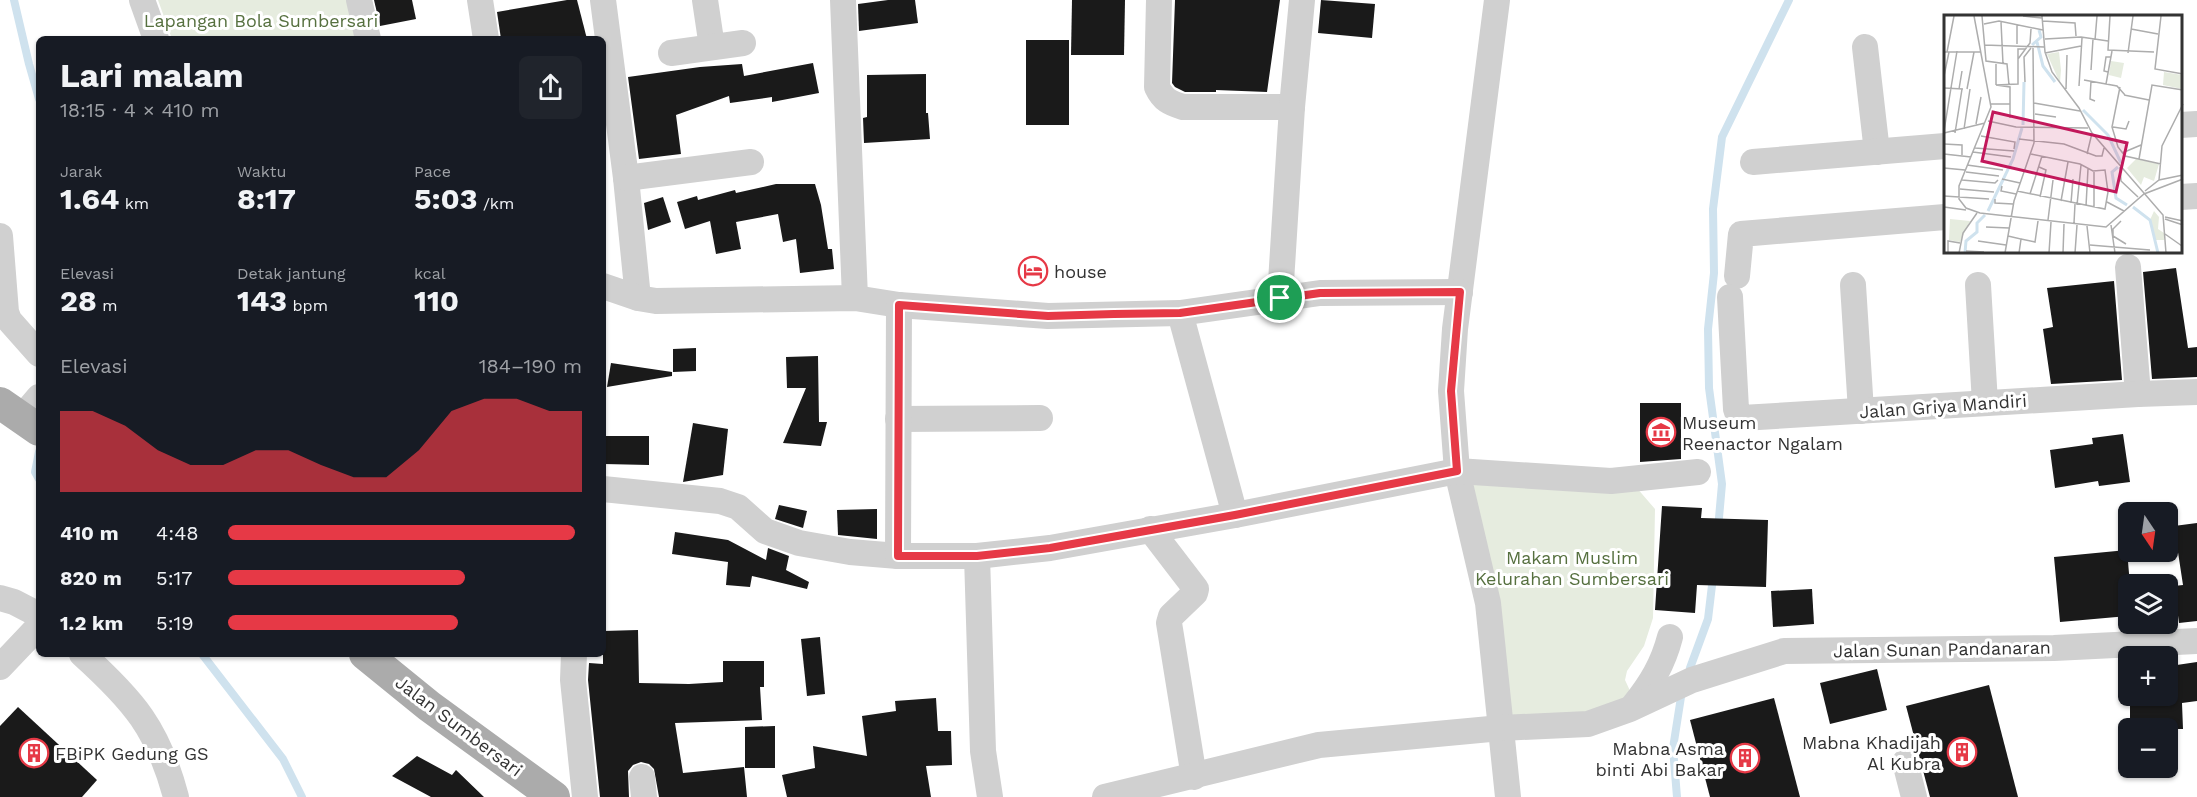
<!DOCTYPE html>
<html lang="id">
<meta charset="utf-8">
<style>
body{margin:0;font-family:"Work Sans",sans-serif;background:#20242c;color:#f1f3f6;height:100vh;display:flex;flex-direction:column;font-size:22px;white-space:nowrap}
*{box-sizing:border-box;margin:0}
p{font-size:20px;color:#9ea1a6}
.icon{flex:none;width:33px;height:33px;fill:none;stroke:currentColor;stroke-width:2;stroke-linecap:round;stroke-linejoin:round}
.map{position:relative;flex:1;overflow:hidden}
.side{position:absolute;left:36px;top:36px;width:570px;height:621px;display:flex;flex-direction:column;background:#171b24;border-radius:9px;box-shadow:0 2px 4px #0004}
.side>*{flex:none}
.needle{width:39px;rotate:167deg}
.fabs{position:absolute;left:2118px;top:502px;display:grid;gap:12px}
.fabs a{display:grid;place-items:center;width:60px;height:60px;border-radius:9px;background:#171b24;box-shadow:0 2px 4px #0004;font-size:30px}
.pin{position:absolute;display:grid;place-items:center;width:51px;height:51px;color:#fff;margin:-26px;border:3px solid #fff;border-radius:50%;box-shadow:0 2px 6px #0007}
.round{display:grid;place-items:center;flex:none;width:63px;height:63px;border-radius:9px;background:#20242c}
.overview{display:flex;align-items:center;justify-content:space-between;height:102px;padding:0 24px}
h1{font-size:33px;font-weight:700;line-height:45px}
.metrics{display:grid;grid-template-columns:repeat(3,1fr);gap:9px;height:102px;padding:6px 24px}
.metrics div{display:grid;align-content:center}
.metrics b{font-size:30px;font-weight:700}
.metrics small{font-size:16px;font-weight:400}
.metrics p{font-size:16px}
.chart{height:168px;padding:12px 24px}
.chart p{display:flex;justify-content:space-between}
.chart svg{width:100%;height:108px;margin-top:6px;fill:#e63946;opacity:.7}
ul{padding:0 24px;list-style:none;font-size:20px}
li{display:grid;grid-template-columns:96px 72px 1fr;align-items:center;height:45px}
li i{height:15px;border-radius:8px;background:#e63946}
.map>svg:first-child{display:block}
.green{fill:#e6ecdf}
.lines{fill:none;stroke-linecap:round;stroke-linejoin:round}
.stream{stroke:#cfe2ee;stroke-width:8}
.building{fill:#1a1a1a}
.minor{stroke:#d0d0d0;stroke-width:26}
.major{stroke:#ababab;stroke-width:32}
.route-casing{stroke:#fff;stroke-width:12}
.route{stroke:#e63946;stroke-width:8}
.labels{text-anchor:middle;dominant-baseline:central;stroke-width:6;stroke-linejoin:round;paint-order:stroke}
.park-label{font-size:18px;fill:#56703f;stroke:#fff}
.poi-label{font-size:18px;fill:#333;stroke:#fff;text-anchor:start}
.street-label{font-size:18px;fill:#333;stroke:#fff}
.inset-river{fill:none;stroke:#cfe2ee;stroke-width:3}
.inset-road{fill:none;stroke:#adadad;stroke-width:1.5}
.view{fill:#c2185b;fill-opacity:0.15;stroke:#c2185b;stroke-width:3}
.inset-edge{fill:none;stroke:#333;stroke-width:3}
</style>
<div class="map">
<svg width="2197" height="797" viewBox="0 0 2197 797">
<rect width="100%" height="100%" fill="#fff"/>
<g class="green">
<path d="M158 0H353L362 39H172Z"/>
<path d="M1468 484 1636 487 1655 509 1653 618 1644 646 1627 671 1625 680 1632 695 1595 717 1511 722Z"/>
</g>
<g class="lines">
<g class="stream">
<path d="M14 0 29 64 39 99"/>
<path d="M39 452 35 472 39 479"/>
<path d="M1718 529 1722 484 1709 388 1708 329 1714 273 1713 209 1722 137 1789 0"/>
<path d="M202 654 283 759 302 797"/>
<path d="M1690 668 1708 619 1713 577"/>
<path d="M1677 797 1673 748 1681 697"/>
</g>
</g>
<g class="building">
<path d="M374 0H412L416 19 380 26Z"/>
<path d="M567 0H577L587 39H501L497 12Z"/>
<path d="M888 0H915L918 23 859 31 858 4Z"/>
<path d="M1072 0H1125L1124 55H1071Z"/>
<path d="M1175 0H1280L1267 92 1216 90V92H1185L1175 87 1172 83Z"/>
<path d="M1321 0 1375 4 1372 38 1318 33Z"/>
<rect x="1026" y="40" width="43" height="85"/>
<path d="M813 63 819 93 772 102V97L730 103 729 96 676 115 681 154 639 159 628 77 700 67 742 64 744 76Z"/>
<path d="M926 74V113H928L930 139 864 143 863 118 867 117V75Z"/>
<path d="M776 184H815L821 205 828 249H832L834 269 800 273 796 239 783 242 778 214 736 222 741 249 716 254 710 221 685 229 677 202 697 196 698 200 735 190 736 193Z"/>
<path d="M663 197 671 222 648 230 644 203Z"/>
<path d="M2176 268 2188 348 2197 347V377L2152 379 2143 272Z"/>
<path d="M2114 281 2122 380 2051 384 2043 329 2053 327 2047 288Z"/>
<path d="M696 348V371L673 372V349Z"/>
<path d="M818 356 819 422H827L821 446 783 443 806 388H787L786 357Z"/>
<path d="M611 363 672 372V376L607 387Z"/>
<path d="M1640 403H1681V459L1640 462Z"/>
<path d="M693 423 728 429 723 475 683 482Z"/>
<path d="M2123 434 2130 482 2099 486 2098 481 2055 488 2050 450 2093 444 2092 438Z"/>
<path d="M603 436H649V465L604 464Z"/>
<path d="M779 505 807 511 803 528 775 519Z"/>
<path d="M1662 506 1702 508 1701 518 1768 520 1766 587 1697 585 1695 613 1655 610Z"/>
<path d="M877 509V539L838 535 837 510Z"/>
<path d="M2197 523V621L2179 623 2174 586 2183 585 2174 526Z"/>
<path d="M675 532 728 540 766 560 768 548 789 556 786 570 809 582 807 589 752 576 750 587 726 585 728 562 672 554Z"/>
<path d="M2127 550 2130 585H2128V616L2060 622 2054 557Z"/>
<path d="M1812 589 1814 624 1773 627 1771 591Z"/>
<path d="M638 630 639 683 689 684 723 682V661H764V687H760L762 720 675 723 683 773 744 767 747 797H659L654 769 649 764 641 762 633 765 628 771 629 797H600L588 680 589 663 603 664V631Z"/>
<path d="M820 637 825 694 807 696 801 639Z"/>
<path d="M2197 662V701L2182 703 2183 729H2130V696H2174L2170 666Z"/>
<path d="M1877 669 1887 710 1830 724 1820 683Z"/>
<path d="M1989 685 2018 797H1930L1906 706Z"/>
<path d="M936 698 938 731H951L952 765 926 766 931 797H787L782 775 815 768 813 746 867 756 862 716 896 711 895 701Z"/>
<path d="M1774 698 1800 797H1710L1690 720Z"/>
<path d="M18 707 97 780 82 797H0V726Z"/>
<path d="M775 726V768H745V727Z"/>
<path d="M417 756 452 775 456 770 484 797H431L392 776Z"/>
</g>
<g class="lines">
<g class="minor">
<path d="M142 0 156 39"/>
<path d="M359 0 368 39"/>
<path d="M480 0 486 39"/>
<path d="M603 0 626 178 638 298"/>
<path d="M705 0 712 47"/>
<path d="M843 0 855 298"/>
<path d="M1159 0 1157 87C1163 100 1170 103 1183 107H1292"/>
<path d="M1497 0 1455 329 1451 391 1457 471 1488 603 1508 797"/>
<path d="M1865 47 1877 152"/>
<path d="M671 53 743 43"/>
<path d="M2180 125 2197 124"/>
<path d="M1753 162 1945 146"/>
<path d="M626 178 751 162"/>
<path d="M2180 197 2197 196"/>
<path d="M0 236 6 312 9 320 39 354"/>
<path d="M2128 267 2138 394"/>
<path d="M1737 276 1741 234 1945 217"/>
<path d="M1853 285 1861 411"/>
<path d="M1978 285 1985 403"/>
<path d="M603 286 638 298 656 301 855 298 899 305 1048 316 1180 313 1320 293 1460 292"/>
<path d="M1730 297 1736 409 1738 415 1742 418 2138 394 2197 392"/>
<path d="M1280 298 1292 107 1302 0"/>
<path d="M1180 313 1235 515"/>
<path d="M22 417 39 397"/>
<path d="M898 419 1040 418"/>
<path d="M603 489 720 501 738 507 765 531 799 543 850 552 898 556H977L1050 548 1235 515 1457 471 1611 481 1698 472"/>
<path d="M1150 529 1196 589 1195 593 1171 616 1169 623 1194 777"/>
<path d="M898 556 899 305"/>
<path d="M977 556 983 751 990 797"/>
<path d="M0 598 14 602 39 615"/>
<path d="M82 654C134 701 158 729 176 797"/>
<path d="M574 654 573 680 585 797"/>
<path d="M0 667 39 626"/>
<path d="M1634 705C1651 684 1663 664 1670 637"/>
<path d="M1905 762 1914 797"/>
<path d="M642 777 644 797"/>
<path d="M1105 797 1319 745 1501 728 1588 724 1630 709 1692 680 1784 651 2054 648 2197 641"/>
</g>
<g class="major">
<path d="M0 403 39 430"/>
<path d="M365 654 429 706 554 797"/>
</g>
</g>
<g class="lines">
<g class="route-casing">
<path id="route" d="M1460 292 1451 391 1457 471 1235 515 1050 548 977 556H898L899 305 1048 316 1114 314 1180 313 1320 293Z"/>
</g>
<use href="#route" class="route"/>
</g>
<defs>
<g id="hotel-ring" transform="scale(1.5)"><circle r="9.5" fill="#fff" stroke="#e63946" stroke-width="1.5"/><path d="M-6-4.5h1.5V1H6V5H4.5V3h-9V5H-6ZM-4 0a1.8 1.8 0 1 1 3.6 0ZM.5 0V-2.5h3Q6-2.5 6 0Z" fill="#e63946"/></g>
<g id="museum-ring" transform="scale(1.5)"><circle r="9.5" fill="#fff" stroke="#e63946" stroke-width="1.5"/><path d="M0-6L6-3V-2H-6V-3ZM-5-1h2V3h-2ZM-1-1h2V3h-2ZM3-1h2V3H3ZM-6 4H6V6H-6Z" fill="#e63946"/></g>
<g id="building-ring" transform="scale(1.5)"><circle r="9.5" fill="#fff" stroke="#e63946" stroke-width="1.5"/><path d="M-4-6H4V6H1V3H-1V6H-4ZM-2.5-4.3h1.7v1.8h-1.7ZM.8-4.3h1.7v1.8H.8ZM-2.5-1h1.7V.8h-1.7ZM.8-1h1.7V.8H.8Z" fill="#e63946"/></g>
</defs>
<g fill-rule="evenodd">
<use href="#hotel-ring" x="1033" y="271"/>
<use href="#museum-ring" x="1661" y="432"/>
<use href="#building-ring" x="1962" y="752"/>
<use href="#building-ring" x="34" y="753"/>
<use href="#building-ring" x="1745" y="758"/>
</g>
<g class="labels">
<g class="park-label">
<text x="261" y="20">Lapangan Bola Sumbersari</text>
<text x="1572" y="557">Makam Muslim<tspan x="1572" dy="21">Kelurahan Sumbersari</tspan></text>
</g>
<g class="poi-label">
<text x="1054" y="271">house</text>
<text x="1682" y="422">Museum<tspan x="1682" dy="21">Reenactor Ngalam</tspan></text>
<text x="1941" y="742" text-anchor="end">Mabna Khadijah<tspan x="1941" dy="21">Al Kubra</tspan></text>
<text x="1724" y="748" text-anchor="end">Mabna Asma<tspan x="1724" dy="21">binti Abi Bakar</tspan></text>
<text x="55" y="753">FBiPK Gedung GS</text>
</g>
<g class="street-label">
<text transform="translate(1943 406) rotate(-4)">Jalan Griya Mandiri</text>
<text transform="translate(1942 649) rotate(-1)">Jalan Sunan Pandanaran</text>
<text transform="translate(459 726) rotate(37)">Jalan Sumbersari</text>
</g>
</g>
<g transform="translate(1944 15)">
<rect width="238" height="238" fill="#fff"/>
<path d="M115 37 117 55 116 68 103 39ZM167 46 180 48 177 63 165 60ZM220 57 238 60V74L219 70ZM192 144 215 149 210 166 200 162 197 170 183 153ZM210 196 215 202 214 214 220 218V225H211L206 205ZM6 204 26 206 16 227 5 225Z" fill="#e6ecdf"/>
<path class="inset-river" d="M93 27 99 51 111 67M88 30 97 22 95 15M139 95 164 120 177 148M79 110 80 67M174 152 168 157 172 183 183 190M189 192 206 205 214 238M44 196 69 144 78 113M21 238 22 226 33 217V208L41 200"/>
<path class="inset-road" d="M30 1 47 92 15 171V184L22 193 36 198 162 212 200 179 239 164M38 1 42 46 63 49 65 70M79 1 98 3M98 1 101 37 108 57 135 93 148 118 219 200 222 238M166 1 164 35 210 37M217 1 211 54 239 59M99 6 131 8 132 21M57 7 59 49M40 9 55 6 99 15M73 10V29M187 14 214 19M101 24 137 22 164 26M151 25 153 1M40 30 100 32M0 37H37M3 37 10 1M101 38 137 31M184 38 189 1M74 44 86 28 87 14M52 49V70M147 55 149 24M164 57 160 56 162 42H167M0 61 5 37M140 65 173 71 181 80M147 66 146 84 151 86M81 67 80 42 87 33M162 69 168 36M52 70 74 69V34H82M52 70 66 72V103M135 71 138 23M176 72 168 112 174 132 181 141 217 149M0 73 19 74M15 74 18 56M23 74 30 37M122 74 123 40M180 80 205 85M90 88 136 96M47 89H66M91 99 112 102M44 106 72 112 144 113M32 109 37 82M169 112 182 114 185 106M20 114 26 74M0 116 13 36M0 118 41 108M11 118 18 74M37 121 71 127 70 134M75 124 120 129 152 141H158L160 133M0 129 18 130V140M31 133 70 136M29 137 67 142M178 138 197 130M0 139 27 142M143 139 148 118M195 144 208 70 239 75M23 150 59 155M95 152 102 155 96 182M176 152 177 166 194 182M0 153 21 155M22 157 55 161M58 164 76 168M18 165 51 168 54 165M215 165 218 131 239 89M58 171 57 176 72 179M16 174 50 177M73 176 161 194 164 177 161 155 149 156 136 149 87 139M201 176 215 165 239 160M86 179 98 141M0 181 45 184M51 184V188L69 189M117 186 124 147M163 187 180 196M127 188 129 164M133 190 137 150M142 191 144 154M0 192 22 195M150 192V157M221 202 239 206M221 204 239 210M104 205 109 165M177 206 169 214V221L182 229M130 208 131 189M167 210 171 238M143 211 146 238M42 212 65 213M221 219 238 231M64 221 77 224 75 238M77 224 91 227 94 206M34 226 62 230M146 230 206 235M22 236 40 237M4 238V226L16 228M15 238 19 218 33 198M61 238 70 186 90 128 89 33M105 238 107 207M119 238 120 209M131 238 133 210"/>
<path class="view" d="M49 97 183 128 172 177 38 146Z"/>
<rect width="238" height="238" class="inset-edge"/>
</g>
</svg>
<div class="fabs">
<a><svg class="needle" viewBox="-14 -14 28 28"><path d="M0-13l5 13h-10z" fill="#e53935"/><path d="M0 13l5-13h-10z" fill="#9ea1a6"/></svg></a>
<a><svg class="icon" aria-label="layers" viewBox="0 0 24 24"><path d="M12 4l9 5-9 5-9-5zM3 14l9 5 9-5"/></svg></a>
<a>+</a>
<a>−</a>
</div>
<div class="pin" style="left:1280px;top:298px;background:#1e9e55"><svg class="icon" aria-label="arrive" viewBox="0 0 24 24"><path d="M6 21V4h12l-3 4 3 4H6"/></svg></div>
<section class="side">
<div class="overview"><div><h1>Lari malam</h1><p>18:15 · 4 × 410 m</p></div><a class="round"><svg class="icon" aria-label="share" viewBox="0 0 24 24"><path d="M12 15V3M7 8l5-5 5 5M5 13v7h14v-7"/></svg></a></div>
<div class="metrics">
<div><p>Jarak</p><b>1.64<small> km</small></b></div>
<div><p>Waktu</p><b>8:17</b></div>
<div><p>Pace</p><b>5:03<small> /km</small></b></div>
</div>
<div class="metrics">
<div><p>Elevasi</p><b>28<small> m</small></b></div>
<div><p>Detak jantung</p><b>143<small> bpm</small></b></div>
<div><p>kcal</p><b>110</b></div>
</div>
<div class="chart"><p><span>Elevasi</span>184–190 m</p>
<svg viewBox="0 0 160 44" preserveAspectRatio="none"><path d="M0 44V11L10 11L20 17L30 27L40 33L50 33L60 27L70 27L80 33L90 38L100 38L110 27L120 11L130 6L140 6L150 11L160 11V44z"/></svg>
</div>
<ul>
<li><b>410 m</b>4:48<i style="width:98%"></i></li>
<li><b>820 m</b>5:17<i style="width:67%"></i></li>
<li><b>1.2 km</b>5:19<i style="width:65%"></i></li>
</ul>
</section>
</div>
